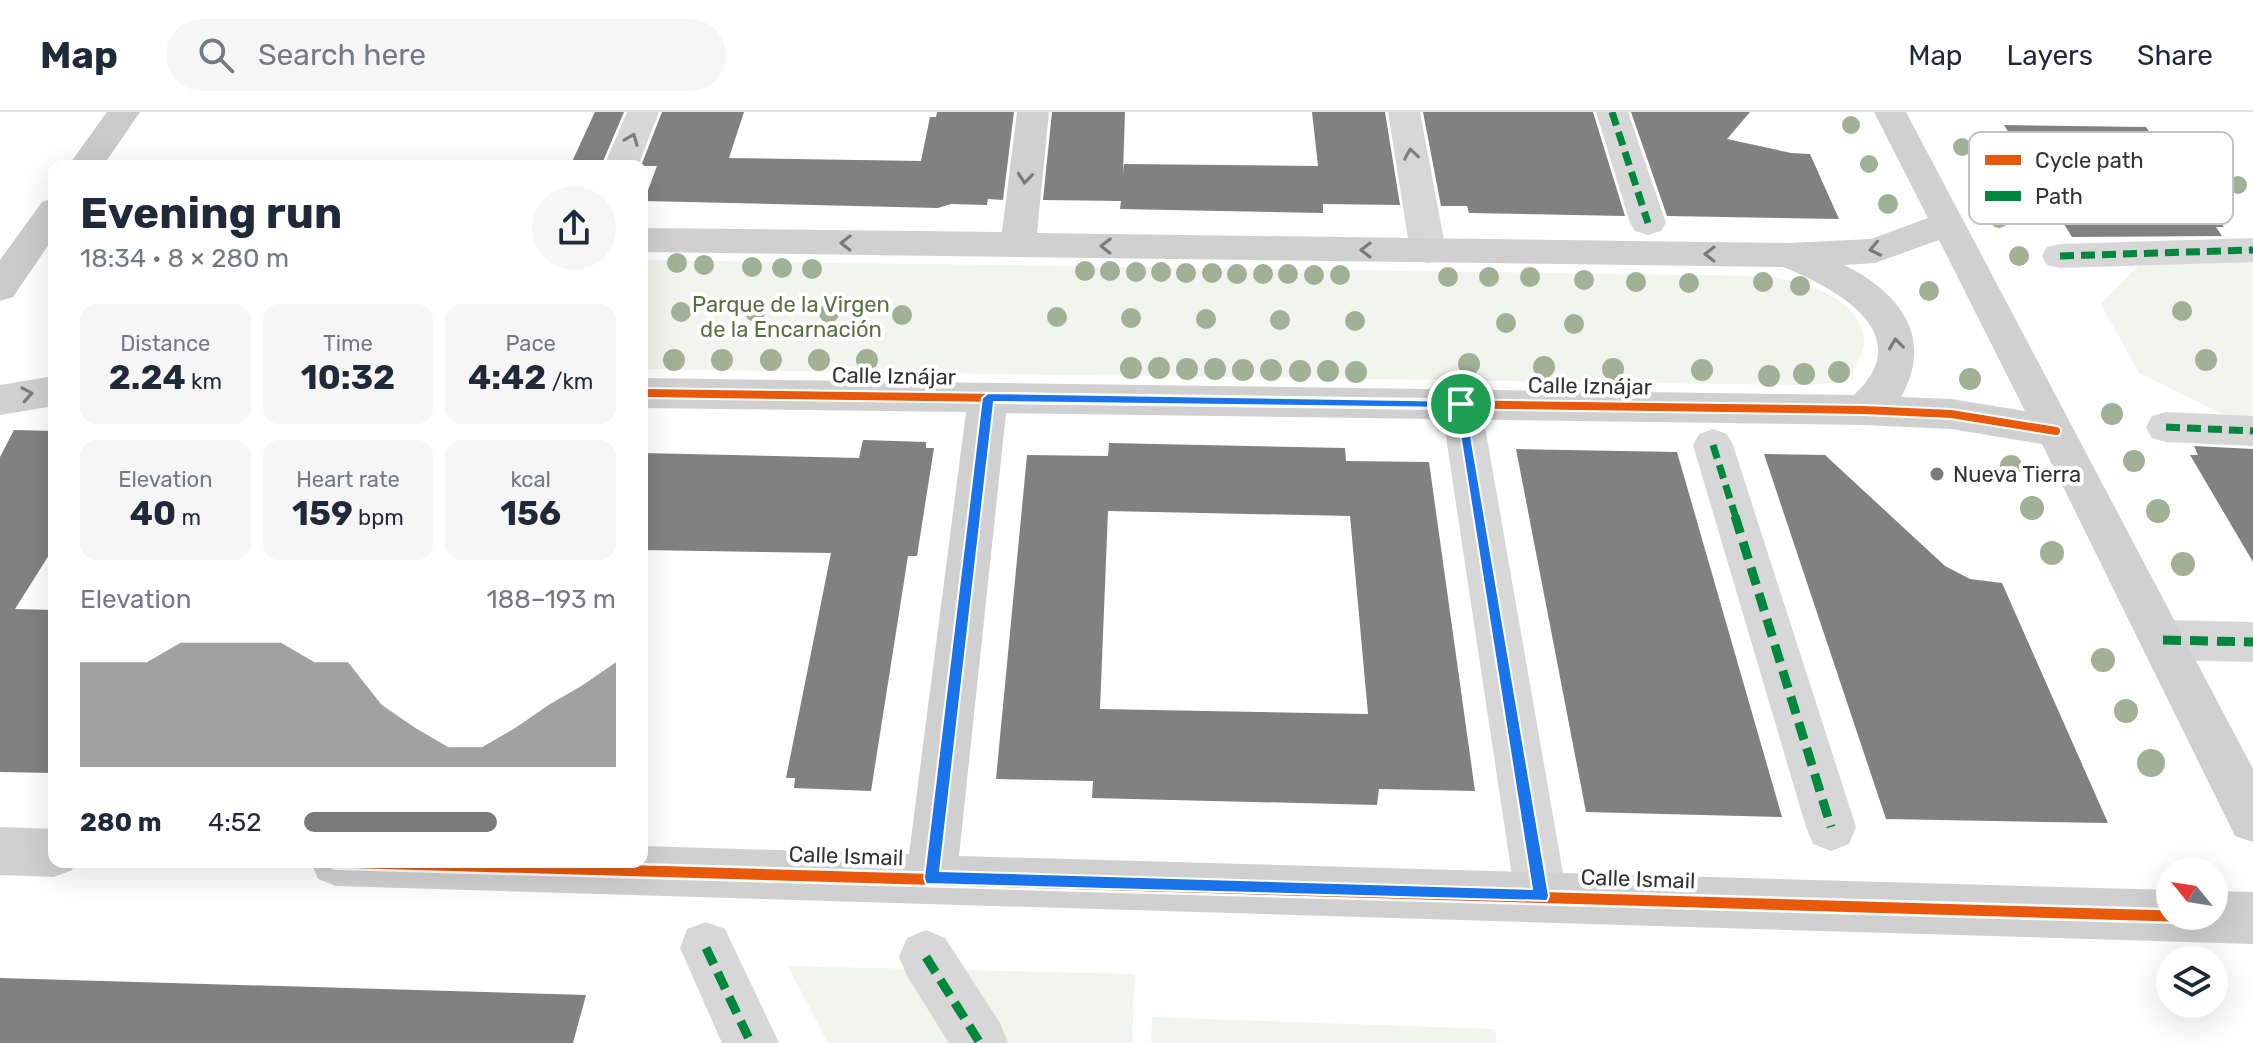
<!DOCTYPE html>
<meta charset="utf-8">
<style>
body{margin:0;font-family:Rubik,sans-serif;background:#f6f6f7;color:#1f2937;height:100vh;display:flex;flex-direction:column;font-size:30px;white-space:nowrap}
*{box-sizing:border-box;margin:0}
p{font-size:26px;color:#747a83}
.icon{flex:none;width:44px;height:44px;fill:none;stroke:currentColor;stroke-width:2;stroke-linecap:round;stroke-linejoin:round}
.map{position:relative;flex:1;overflow:hidden}
.details{position:absolute;left:48px;top:48px;width:600px;height:708px;display:flex;flex-direction:column;background:#fff;border-radius:16px;box-shadow:0 8px 32px #0002}
.details>*{flex:none}
.needle{width:52px;rotate:300deg}
.tools{position:absolute;left:2156px;top:746px;display:grid;gap:16px}
.tools a{display:grid;place-items:center;width:72px;height:72px;border-radius:50%;background:#fff;box-shadow:0 8px 32px #0002;font-size:40px}
.pin{position:absolute;display:grid;place-items:center;width:68px;height:68px;color:#fff;margin:-34px;border:4px solid #fff;border-radius:50%;box-shadow:0 2px 8px #0007}
.round{display:grid;place-items:center;flex:none;width:84px;height:84px;border-radius:42px;background:#f6f6f7}
.summary{display:flex;align-items:center;justify-content:space-between;height:136px;padding:0 32px}
h1{font-size:44px;font-weight:700;line-height:60px}
.stats{display:grid;grid-template-columns:repeat(3,1fr);gap:12px;height:136px;padding:8px 32px}
.stats div{display:grid;align-content:center;border-radius:16px;background:#f6f6f7;text-align:center}
.stats b{font-size:34px;font-weight:700}
.stats small{font-size:22px;font-weight:400}
.stats p{font-size:22px}
.chart{height:224px;padding:16px 32px}
.chart p{display:flex;justify-content:space-between}
.chart svg{width:100%;height:144px;margin-top:8px;fill:#7a7a7a;opacity:.7}
ul{padding:0 32px;list-style:none;font-size:26px}
li{display:grid;grid-template-columns:128px 96px 1fr;align-items:center;height:60px}
li i{height:20px;border-radius:10px;background:#7a7a7a}
header{display:flex;align-items:center;gap:48px;box-sizing:border-box;height:112px;padding:0 40px;background:#fff;border-bottom:2px solid #e0e1e3}
header strong{font-size:38px}
nav{display:flex;gap:44px;margin-inline-start:auto;font-size:28px}
.search{width:560px;height:72px;background:#f6f6f7;display:flex;align-items:center;gap:20px;box-sizing:border-box;padding:0 28px;border-radius:44px;color:#747a83;font-size:30px}
.map>svg:first-child{display:block}
.green{fill:#f1f5ed}
.building{fill:#818181;fill-rule:evenodd}
.lines{fill:none;stroke-linecap:round;stroke-linejoin:round}
.street{fill:#d7d7d7;fill-rule:evenodd}
.secondary{fill:#d0d0d0;fill-rule:evenodd}
.primary{fill:#cacaca;fill-rule:evenodd}
.quiet-far1{stroke:#00873e;stroke-width:7;stroke-dasharray:14 7;stroke-linecap:butt}
.quiet{stroke:#00873e;stroke-width:9;stroke-dasharray:18 9;stroke-linecap:butt}
.cycleway-far1-casing{stroke:#fff;stroke-width:12}
.cycleway-casing{stroke:#fff;stroke-width:16}
.cycleway-far1{stroke:#e8590c;stroke-width:8}
.cycleway{stroke:#e8590c;stroke-width:11}
.tree{fill:#a2b095}
.oneway{stroke:#7d7d7d}
.oneway2{stroke:#7a7a7a}
.route{fill:#1a73e8;stroke:#fff;stroke-width:2;fill-rule:evenodd}
.poi-dot{fill:#7a7a7a;stroke:#fff;stroke-width:3}
.labels{text-anchor:middle;dominant-baseline:central;stroke-width:8;stroke-linejoin:round;paint-order:stroke}
.park-label{font-size:22px;fill:#56703f;stroke:#fff}
.street-label{font-size:22px;fill:#333;stroke:#fff}
.poi-label{font-size:22px;fill:#333;stroke:#fff;text-anchor:start}
.key{fill:#fff;stroke:#c2c2c2;stroke-width:2}
.key-label{font-size:22px;fill:#333}
</style>
<header>
<strong>Map</strong>
<div class="search"><svg class="icon" aria-label="search" viewBox="0 0 24 24"><circle cx="10" cy="10" r="6"/><path d="M15 15l6 6"/></svg>Search here</div>
<nav><a>Map</a><a>Layers</a><a>Share</a></nav>
</header>
<div class="map">
<svg width="2253" height="931" viewBox="0 0 2253 931">
<rect width="100%" height="100%" fill="#fff"/>
<g class="green">
<path d="M2147 145 2253 147V310H2239L2139 261 2101 192Z"/>
<path d="M642 148 1765 164C1800 169 1858 183 1864 226 1865 238 1857 251 1852 261L1832 271 1803 273 642 257Z"/>
<path d="M788 854 1135 862 1132 931H828Z"/>
<path d="M1152 905 1495 917 1497 931H1151Z"/>
</g>
<g class="building">
<path d="M595 0H624L601 54H570Z"/>
<path d="M662 0H744L729 46 921 49 930 5H936L937 0H1014L1003 88 988 87 987 93 951 92 938 96 644 89 657 54H641Z"/>
<path d="M1052 0H1125L1123 61 1124 52 1318 54 1312 0H1385L1400 93 1323 92V101L1120 97 1121 89 1043 88Z"/>
<path d="M1423 0H1593L1625 104 1469 101 1467 94H1441Z"/>
<path d="M1631 0H1750L1727 27 1791 41 1810 42 1839 107 1667 104Z"/>
<path d="M2004 13 2146 15 2154 27H2162L2224 115H2216L2222 124 2072 125 2064 112H2055L2005 25 2012 26Z"/>
<path d="M14 318 54 319V435L15 497 54 498V661L0 660V345Z"/>
<path d="M863 328 926 330V336H934L917 444H908L871 679 794 676 795 666H786L831 441 642 438V341L859 346Z"/>
<path d="M1109 331 1345 336 1346 349 1429 350 1475 679 1379 677 1377 693 1092 686 1093 669 996 667 1027 343 1108 344ZM1108 399 1350 404 1368 602 1100 597Z"/>
<path d="M2194 334 2253 337V450L2190 343H2198Z"/>
<path d="M1516 337 1677 340 1782 705 1586 700Z"/>
<path d="M1764 342 1825 343 1945 454 1970 467 2002 471 2108 711 1886 707Z"/>
<path d="M0 866 586 883 573 931H0Z"/>
</g>
<g class="lines">
<g class="street">
<path d="M627 0H659L638 54H604Z"/>
<path d="M1388 0H1420L1446 139 1441 148 1428 151 1415 148 1410 139Z"/>
<path d="M1596 0H1628L1666 111 1661 119 1648 123 1635 119 1630 111Z"/>
<path d="M2253 126V150L2060 156 2047 153 2042 144 2047 135 2060 132Z"/>
<path d="M1461 277 1475 281 1481 292 1567 784 1559 802 1541 809 1523 802 1515 784 1441 292 1447 281Z"/>
<path d="M2166 300 2253 304V334L2166 330 2152 326 2146 315 2152 304Z"/>
<path d="M1713 317 1727 322 1733 333 1856 715 1849 732 1831 739 1813 732 1806 715 1693 333 1699 322Z"/>
<path d="M2163 508 2253 510V550L2163 548 2147 542 2140 528 2147 514Z"/>
<path d="M706 810 725 817 779 931H722L680 836 687 817Z"/>
<path d="M926 818 945 826 1000 911 1008 931H949L907 864 899 845 907 826Z"/>
</g>
<g class="secondary">
<path d="M1017 0H1049L1037 121 1788 131 1871 127 1928 106 1874 0H1906L2253 657V730L2235 724 2042 332 1951 317 1864 313 1006 301 959 744 2170 778V804H2214V779L2253 780V832L336 774 318 767 311 750H642V734L909 742 966 300 642 296V266L1854 283C1920 222 1836 176 1783 155L642 140V116L1002 120ZM1939 128 2025 299 1951 287 1901 285C1935 225 1899 180 1844 153L1875 151Z"/>
<path d="M54 264V294L0 303V273Z"/>
<path d="M0 715 54 717V750H75L72 758 54 765 0 763Z"/>
</g>
<g class="primary">
<path d="M107 0H140L103 54H68Z"/>
<path d="M54 86V125L13 185 0 189V148L42 90Z"/>
</g>
<g class="quiet-far1">
<path d="M1612 0 1648 111"/>
<path d="M2060 144 2253 138"/>
<path d="M2166 315 2253 319"/>
<path d="M1713 333 1736 406"/>
</g>
<g class="quiet">
<path d="M1735 404 1831 715"/>
<path d="M2163 528 2253 530"/>
<path d="M706 836 751 931"/>
<path d="M926 845 980 931"/>
</g>
<g class="cycleway-far1-casing">
<path id="cycleway-far1" d="M642 281 1864 298 1951 302 2056 319"/>
</g>
<g class="cycleway-casing">
<path id="cycleway" d="M336 750 2170 804"/>
</g>
<use href="#cycleway-far1" class="cycleway-far1"/>
<use href="#cycleway" class="cycleway"/>
</g>
<g class="tree">
<circle cx="1851" cy="13" r="9"/>
<circle cx="1962" cy="35" r="9"/>
<circle cx="1869" cy="52" r="9"/>
<circle cx="2238" cy="73" r="9"/>
<circle cx="1888" cy="92" r="10"/>
<circle cx="1999" cy="106" r="10"/>
<circle cx="2019" cy="144" r="10"/>
<circle cx="677" cy="151" r="10"/>
<circle cx="704" cy="153" r="10"/>
<circle cx="752" cy="155" r="10"/>
<circle cx="782" cy="156" r="10"/>
<circle cx="812" cy="157" r="10"/>
<circle cx="1085" cy="159" r="10"/>
<circle cx="1110" cy="159" r="10"/>
<circle cx="1136" cy="160" r="10"/>
<circle cx="1161" cy="160" r="10"/>
<circle cx="1186" cy="161" r="10"/>
<circle cx="1212" cy="161" r="10"/>
<circle cx="1237" cy="162" r="10"/>
<circle cx="1263" cy="162" r="10"/>
<circle cx="1288" cy="162" r="10"/>
<circle cx="1314" cy="163" r="10"/>
<circle cx="1340" cy="163" r="10"/>
<circle cx="1448" cy="165" r="10"/>
<circle cx="1489" cy="165" r="10"/>
<circle cx="1530" cy="165" r="10"/>
<circle cx="1584" cy="168" r="10"/>
<circle cx="1636" cy="170" r="10"/>
<circle cx="1763" cy="170" r="10"/>
<circle cx="1689" cy="171" r="10"/>
<circle cx="1800" cy="174" r="10"/>
<circle cx="1929" cy="179" r="10"/>
<circle cx="2182" cy="199" r="10"/>
<circle cx="681" cy="200" r="10"/>
<circle cx="755" cy="200" r="10"/>
<circle cx="829" cy="201" r="10"/>
<circle cx="902" cy="203" r="10"/>
<circle cx="1057" cy="205" r="10"/>
<circle cx="1131" cy="206" r="10"/>
<circle cx="1206" cy="207" r="10"/>
<circle cx="1280" cy="208" r="10"/>
<circle cx="1355" cy="209" r="10"/>
<circle cx="1506" cy="211" r="10"/>
<circle cx="1574" cy="212" r="10"/>
<circle cx="674" cy="248" r="11"/>
<circle cx="722" cy="248" r="11"/>
<circle cx="771" cy="248" r="11"/>
<circle cx="819" cy="248" r="11"/>
<circle cx="867" cy="248" r="11"/>
<circle cx="2206" cy="248" r="11"/>
<circle cx="1469" cy="252" r="11"/>
<circle cx="1544" cy="255" r="11"/>
<circle cx="1131" cy="256" r="11"/>
<circle cx="1159" cy="256" r="11"/>
<circle cx="1187" cy="257" r="11"/>
<circle cx="1215" cy="257" r="11"/>
<circle cx="1613" cy="257" r="11"/>
<circle cx="1243" cy="258" r="11"/>
<circle cx="1271" cy="258" r="11"/>
<circle cx="1702" cy="258" r="11"/>
<circle cx="1300" cy="259" r="11"/>
<circle cx="1328" cy="259" r="11"/>
<circle cx="1356" cy="260" r="11"/>
<circle cx="1839" cy="260" r="11"/>
<circle cx="1804" cy="262" r="11"/>
<circle cx="1769" cy="264" r="11"/>
<circle cx="1970" cy="267" r="11"/>
<circle cx="2112" cy="302" r="11"/>
<circle cx="2134" cy="349" r="11"/>
<circle cx="2011" cy="354" r="11"/>
<circle cx="2032" cy="396" r="12"/>
<circle cx="2158" cy="399" r="12"/>
<circle cx="2052" cy="441" r="12"/>
<circle cx="2183" cy="452" r="12"/>
<circle cx="2103" cy="548" r="12"/>
<circle cx="2126" cy="599" r="12"/>
<circle cx="2151" cy="651" r="14"/>
</g>
<defs><path id="oneway-chevron" d="M-2-3.5L2.5 0L-2 3.5" fill="none" stroke-width="1.6" stroke-linecap="round" stroke-linejoin="round" transform="scale(2)"/></defs>
<g class="oneway">
<use href="#oneway-chevron" transform="translate(632 27) rotate(-68)"/>
<use href="#oneway-chevron" transform="translate(1411 42) rotate(-99)"/>
</g>
<g class="oneway2">
<use href="#oneway-chevron" transform="translate(1025 66) rotate(96)"/>
<use href="#oneway-chevron" transform="translate(846 131) rotate(-179)"/>
<use href="#oneway-chevron" transform="translate(1106 134) rotate(-179)"/>
<use href="#oneway-chevron" transform="translate(1875 137) rotate(168)"/>
<use href="#oneway-chevron" transform="translate(1366 138) rotate(-179)"/>
<use href="#oneway-chevron" transform="translate(1710 142) rotate(-179)"/>
<use href="#oneway-chevron" transform="translate(1896 232) rotate(-97)"/>
<use href="#oneway-chevron" transform="translate(27 282) rotate(-10)"/>
</g>
<path class="route" d="M988 281 1465 289 1549 784 1547 789 926 772 924 766 982 286ZM994 290 1456 296 1532 777 940 759Z"/>
<circle class="poi-dot" cx="1937" cy="362" r="8"/>
<g class="labels">
<g class="park-label">
<text x="791" y="192">Parque de la Virgen<tspan x="791" dy="25">de la Encarnación</tspan></text>
</g>
<g class="street-label">
<text transform="translate(894 264) rotate(1)">Calle Iznájar</text>
<text transform="translate(1590 274) rotate(1)">Calle Iznájar</text>
<text transform="translate(846 744) rotate(2)">Calle Ismail</text>
<text transform="translate(1638 767) rotate(2)">Calle Ismail</text>
</g>
<g class="poi-label">
<text x="1953" y="362">Nueva Tierra</text>
</g>
</g>
<rect x="1969" y="20" width="264" height="92" rx="12" class="key"/>
<rect x="1985" y="43" width="36" height="10" fill="#e8590c"/>
<rect x="1985" y="79" width="36" height="10" fill="#00873e"/>
<g class="key-label">
<text x="2035" y="56">Cycle path</text>
<text x="2035" y="92">Path</text>
</g>
</svg>
<div class="tools">
<a><svg class="needle" viewBox="-14 -14 28 28"><path d="M0-13l5 13h-10z" fill="#e53935"/><path d="M0 13l5-13h-10z" fill="#747a83"/></svg></a>
<a><svg class="icon" aria-label="layers" viewBox="0 0 24 24"><path d="M12 4l9 5-9 5-9-5zM3 14l9 5 9-5"/></svg></a>
</div>
<div class="pin" style="left:1461px;top:292px;background:#1e9e55"><svg class="icon" aria-label="arrive" viewBox="0 0 24 24"><path d="M6 21V4h12l-3 4 3 4H6"/></svg></div>
<section class="details">
<div class="summary"><div><h1>Evening run</h1><p>18:34 · 8 × 280 m</p></div><a class="round"><svg class="icon" aria-label="share" viewBox="0 0 24 24"><path d="M12 15V3M7 8l5-5 5 5M5 13v7h14v-7"/></svg></a></div>
<div class="stats">
<div><p>Distance</p><b>2.24<small> km</small></b></div>
<div><p>Time</p><b>10:32</b></div>
<div><p>Pace</p><b>4:42<small> /km</small></b></div>
</div>
<div class="stats">
<div><p>Elevation</p><b>40<small> m</small></b></div>
<div><p>Heart rate</p><b>159<small> bpm</small></b></div>
<div><p>kcal</p><b>156</b></div>
</div>
<div class="chart"><p><span>Elevation</span>188–193 m</p>
<svg viewBox="0 0 160 44" preserveAspectRatio="none"><path d="M0 44V12L10 12L20 12L30 6L40 6L50 6L60 6L70 12L80 12L90 25L100 32L110 38L120 38L130 32L140 25L150 19L160 12V44z"/></svg>
</div>
<ul>
<li><b>280 m</b>4:52<i style="width:62%"></i></li>
</ul>
</section>
</div>
